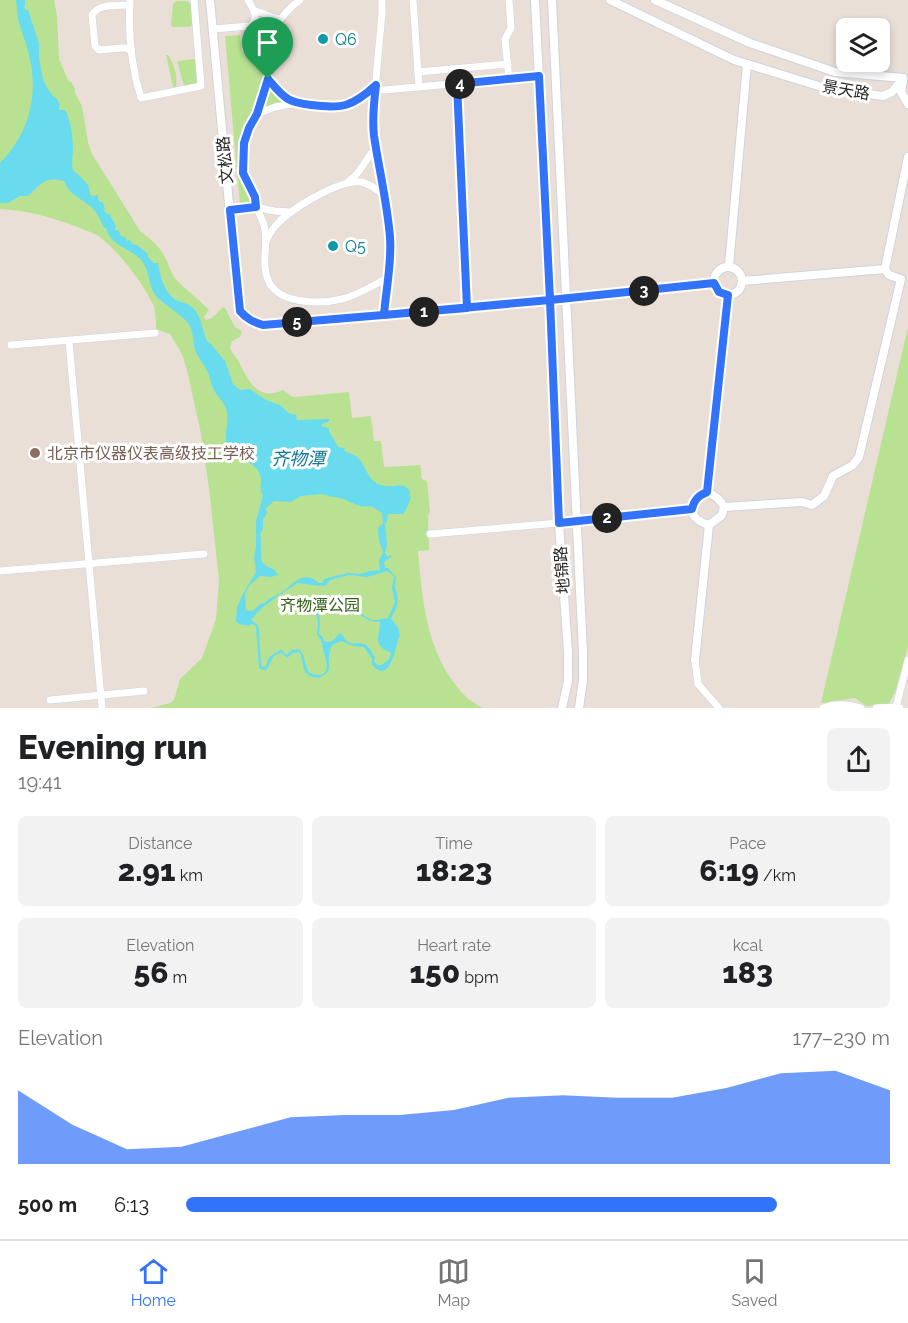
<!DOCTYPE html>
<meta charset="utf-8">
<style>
body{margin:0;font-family:Raleway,"Noto Sans SC",sans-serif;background:#f2f2f2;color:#202124;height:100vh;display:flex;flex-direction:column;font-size:22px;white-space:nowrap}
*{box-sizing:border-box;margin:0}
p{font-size:20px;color:#757577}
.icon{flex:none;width:33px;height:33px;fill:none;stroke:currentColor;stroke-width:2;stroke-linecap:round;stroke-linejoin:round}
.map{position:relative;height:708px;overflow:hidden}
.details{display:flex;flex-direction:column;background:#fff;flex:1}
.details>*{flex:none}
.buttons{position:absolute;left:836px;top:18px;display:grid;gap:12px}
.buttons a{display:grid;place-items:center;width:54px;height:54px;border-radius:9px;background:#fff;box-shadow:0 3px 9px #0003;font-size:30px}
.pin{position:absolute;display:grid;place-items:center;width:51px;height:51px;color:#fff;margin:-62px -26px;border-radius:50% 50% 50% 0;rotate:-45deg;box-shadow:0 0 6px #0007}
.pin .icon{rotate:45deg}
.km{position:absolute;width:30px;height:30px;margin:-15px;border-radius:50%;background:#222;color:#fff;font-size:16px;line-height:30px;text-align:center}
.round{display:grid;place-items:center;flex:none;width:63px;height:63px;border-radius:9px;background:#f2f2f2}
.headline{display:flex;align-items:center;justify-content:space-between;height:102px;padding:0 18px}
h1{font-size:33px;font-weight:800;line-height:45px}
.metrics{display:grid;grid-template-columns:repeat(3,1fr);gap:9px;height:102px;padding:6px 18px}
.metrics div{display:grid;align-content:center;border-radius:9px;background:#f2f2f2;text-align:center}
.metrics b{font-size:30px;font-weight:800}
.metrics small{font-size:16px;font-weight:400}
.metrics p{font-size:16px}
.chart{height:168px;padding:12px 18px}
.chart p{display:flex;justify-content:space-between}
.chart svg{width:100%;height:108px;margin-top:6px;fill:#3373fa;opacity:.7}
ul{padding:0 18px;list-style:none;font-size:20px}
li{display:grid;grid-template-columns:96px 72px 1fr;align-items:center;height:45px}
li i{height:15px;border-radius:8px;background:#3373fa}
.menu{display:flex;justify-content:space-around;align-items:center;height:84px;border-top:2px solid #e0e0e0;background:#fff;font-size:16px;color:#757577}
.menu a{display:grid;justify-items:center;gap:3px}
.menu .current{color:#3373fa}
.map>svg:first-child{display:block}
.green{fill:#b8e292}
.water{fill:#68dcee;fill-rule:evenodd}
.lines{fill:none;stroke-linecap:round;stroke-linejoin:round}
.minor-casing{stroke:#cdd3e0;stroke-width:8}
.tertiary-casing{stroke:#cdd3e0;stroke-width:10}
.minor{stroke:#fff;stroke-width:7}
.tertiary{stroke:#fff;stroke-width:8}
.route-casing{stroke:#fff;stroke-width:12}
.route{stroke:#3373fa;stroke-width:8}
.culture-dot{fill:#0f9aa8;stroke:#fff;stroke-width:2}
.education-dot{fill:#8d6e63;stroke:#fff;stroke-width:2}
.labels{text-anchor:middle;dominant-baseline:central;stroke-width:6;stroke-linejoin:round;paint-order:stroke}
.culture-label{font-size:16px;fill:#0d838f;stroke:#fff;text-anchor:start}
.street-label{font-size:16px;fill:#262626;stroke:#fff}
.education-label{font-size:16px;fill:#785e54;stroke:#fff;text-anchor:start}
.park-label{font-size:16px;fill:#316218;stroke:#fff}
.water-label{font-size:18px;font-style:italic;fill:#0c7895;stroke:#fff}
</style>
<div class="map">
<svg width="908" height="708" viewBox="0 0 908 708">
<rect width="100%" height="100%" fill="#eadfd7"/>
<g class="green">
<path d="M0 0H54L57 15 59 59 68 80 71 82 75 89V93L82 106 88 142 91 152 140 231C150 238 161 248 166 259 169 265 170 271 174 277 184 289 198 298 209 310L204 317 206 320 212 318 223 307 225 308 235 327 242 331 240 337 232 341 230 348C232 353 235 356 238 360 248 380 257 402 283 390L291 396 294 397 349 392 352 418 371 416 374 441H381L384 467 420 465 422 479 427 481 430 511 428 516 429 550 418 551C422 597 426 647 455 684 463 695 471 702 483 708H151L170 703 174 700 180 679 202 658 216 619 219 580 209 488 201 434 187 370 182 354 170 334 156 329C156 322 156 313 154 307 145 285 119 252 101 238 95 233 87 231 80 228 51 217 31 211 0 209Z"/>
<path d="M176 1H187L191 4 193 24 190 27C183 26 177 29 171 26L173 4Z"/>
<path d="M262 17 275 21 268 36C264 33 261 22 262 17Z"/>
<path d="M240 35 242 52 246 53 257 48 255 35 261 37 266 67 264 82 255 111 246 127 241 142V174L253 200 252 203 244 206 240 205 225 36Z"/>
<path d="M166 55H168C174 63 178 76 176 87H173Z"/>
<path d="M193 59 196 60 199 84 184 86 177 61Z"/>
<path d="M272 86 284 100 283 103 263 109V104L269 87Z"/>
<path d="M908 327V647L895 692 888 705 866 706 855 698 821 703Z"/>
</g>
<path class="water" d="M16 0H25V5L24 8 28 10 39 43V58L43 79 47 88 54 97 57 99 58 102 60 104 59 110H65C71 120 73 137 73 150 73 157 71 162 73 170 81 178 91 183 90 195L93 196 98 195V199L100 202H103L105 209 104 211 110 215 116 226 115 230H119L120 235 126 238 127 241 130 240 132 244 137 245 148 254V257L154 263H158C160 276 164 292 176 300 182 303 188 303 193 308 202 317 202 330 207 341L210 343 225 361 233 384 240 390 250 389 266 400 280 405 290 414 297 415 296 419 298 420 330 419 328 422 322 424 321 426 329 428V431L338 447 345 448 344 451C350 454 356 454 360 460 367 469 368 481 381 485 389 488 397 484 405 486L410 491V496L411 497 406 510 403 514H388L387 521 385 524 387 545 385 553 388 557 390 555 392 556 384 562 385 568H388L396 577 395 586 398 600 396 609 391 618 398 628 400 635C396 642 392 682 375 668 371 664 372 663 372 659L364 647 354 646 341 641 332 645C331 648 329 652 329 655 328 668 333 671 319 678 302 676 304 668 301 654L298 652 293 653 287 658 282 653C271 654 272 663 266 670H263L259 668 256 626 252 624C247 627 240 625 236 622V620L237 607 243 594 256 572 254 557 256 547V521L263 495C259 490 261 487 261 481 261 465 243 458 230 454 220 439 231 424 226 408 223 400 216 396 213 388 211 384 210 379 209 375 205 364 196 357 194 346 193 340 193 334 191 328L190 327C187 317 165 306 156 296 148 286 150 271 142 261 131 248 111 247 106 228H104C102 223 98 215 95 211 85 199 70 197 64 181 46 176 41 183 28 196H20L8 203H0V163C29 133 39 96 29 55 27 44 22 34 19 23 17 16 17 8 16 0ZM322 494C329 497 339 497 346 500 355 504 360 508 371 506L382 513 383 523 378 528 379 541 383 552 379 561 380 570 369 571 361 574 348 573 335 576 324 579 322 583H319C317 582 314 579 311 578 299 574 290 587 281 593 275 597 269 597 265 603L260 604 253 611 246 610 245 594 250 585 260 576 271 577 278 575C274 566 268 569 263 563 260 559 262 541 260 534L263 529V520L267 513 266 508 274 501 291 502 301 496ZM387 571 394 576 392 588 395 602 388 618 376 620H372L362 614 351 610 339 601 331 596 321 599 315 602 318 623 317 635C324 641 321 645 324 653 329 666 329 680 310 673 303 665 307 657 299 649L292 650 286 655 282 650H280L269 657 266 666 263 667 261 665 259 629 257 624 251 620C262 605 281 595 297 583L321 586 326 585 330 580 349 575 367 577ZM328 599C336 601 341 608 349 611 351 613 355 613 358 614 367 618 369 622 380 622 381 631 374 640 382 648 384 650 388 651 391 653L389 659 382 665H377L374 661 375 657C371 653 370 647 366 645 360 641 352 646 347 641 344 639 343 635 340 633 335 637 334 644 324 641L322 636 319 634C320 625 321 615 317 606L322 601Z"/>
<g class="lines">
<g class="minor-casing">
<g id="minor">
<path d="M130 0C128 34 131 66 141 98L201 86 194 0"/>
<path d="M382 0V13L373 112 374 134 387 210 390 238V259L384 315"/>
<path d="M413 0 419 87"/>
<path d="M130 5C117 6 99 3 92 15L95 46 99 50 122 48H126L131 51"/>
<path d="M254 11C263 12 271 18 280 19"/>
<path d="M253 24C268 41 265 40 267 61 267 61 268 69 268 70 269 82 262 103 257 114 253 124 246 133 244 143 243 151 243 159 243 166 243 178 250 186 254 196 257 202 254 199 256 205 258 213 264 221 265 230 268 247 261 264 268 280 278 305 321 304 342 299 359 295 373 285 388 278"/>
<path d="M213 29 250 26C260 18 253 9 248 0"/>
<path d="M267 48C273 27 283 13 300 0"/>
<path d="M418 72 508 64"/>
<path d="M268 79C274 86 280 94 288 99 295 103 303 104 311 105 343 109 352 107 376 85"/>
<path d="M509 79 505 39 511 28 509 0"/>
<path d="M457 84 467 308"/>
<path d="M384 90 539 76"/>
<path d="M257 114 275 107 297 103"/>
<path d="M349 181C364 171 365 156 377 148"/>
<path d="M230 210 256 207 274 211 290 212"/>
<path d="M266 241C268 237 270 233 273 229 285 211 340 179 361 182 371 184 377 190 385 196"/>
<path d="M69 341 102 708"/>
<path d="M11 345 155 333"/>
<path d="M430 534 559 523"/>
<path d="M0 571 204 554"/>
<path d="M695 660 698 684 719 708"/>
<path d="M50 700 144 691"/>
<path d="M896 707 908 660"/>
<path d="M823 708C836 703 848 704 861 708"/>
<path d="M876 708 896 707 900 708"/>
</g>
</g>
<g class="tertiary-casing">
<g id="tertiary">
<path d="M210 0 238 301C241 317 248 321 263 325L566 299 714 283"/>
<path d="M535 0 550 300 559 523 568 652V681L562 708"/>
<path d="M552 0 583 653V680L579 708"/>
<path d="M610 0 734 60 825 88 883 96 892 92 903 78"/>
<path d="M655 0 750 43 835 72 903 78"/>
<path d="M903 79 901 92 908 104"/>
<path d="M729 266 747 64"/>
<circle cx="728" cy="281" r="14"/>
<path d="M742 281 885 269"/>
<path d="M707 492 728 295"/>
<path d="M707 492C715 495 720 499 724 507L722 515 709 525C687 519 686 500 707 492Z"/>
<path d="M724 507 802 502 812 505 824 496 833 476 853 465 859 457 901 279 889 275 885 269 908 157"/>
<path d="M559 523 691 509"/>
<path d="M695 660 709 525"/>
</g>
</g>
<use href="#minor" class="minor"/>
<use href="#tertiary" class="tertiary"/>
</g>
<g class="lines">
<g class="route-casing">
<path id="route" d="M268 79C274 86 280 94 288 99 295 103 303 104 311 105 342 109 352 107 376 85 374 101 372 119 374 136 379 169 387 202 390 237 392 263 386 289 384 315L550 300 559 523 692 509C694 500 698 496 707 492L728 295 719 292 714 283 550 300 539 76 457 84 467 308 263 325C253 322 247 319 240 311L230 210 256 207 255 197 243 173 244 143 249 128 257 114 268 79"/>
</g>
<use href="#route" class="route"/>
</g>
<g class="culture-dot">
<circle cx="323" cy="39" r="6"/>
<circle cx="333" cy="246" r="6"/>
</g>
<circle class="education-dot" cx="35" cy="453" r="6"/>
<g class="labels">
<g class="culture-label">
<text x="335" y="39">Q6</text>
<text x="345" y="246">Q5</text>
</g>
<g class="street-label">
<text transform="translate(846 90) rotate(10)">景天路</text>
<text transform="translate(225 160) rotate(-95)">文松路</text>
<text transform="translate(562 570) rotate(-94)">地锦路</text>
</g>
<g class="education-label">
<text x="47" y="453">北京市仪器仪表高级技工学校</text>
</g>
<g class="park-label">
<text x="320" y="605">齐物潭公园</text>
</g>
<g class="water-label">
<text x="298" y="458">齐物潭</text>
</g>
</g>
</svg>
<div class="buttons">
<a><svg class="icon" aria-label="layers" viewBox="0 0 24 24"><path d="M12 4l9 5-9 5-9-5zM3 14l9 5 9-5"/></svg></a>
</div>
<div class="pin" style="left:268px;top:79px;background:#1e9e55"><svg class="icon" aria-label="arrive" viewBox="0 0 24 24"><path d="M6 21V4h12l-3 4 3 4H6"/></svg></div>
<b class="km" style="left:424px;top:312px">1</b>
<b class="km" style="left:607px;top:518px">2</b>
<b class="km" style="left:644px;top:291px">3</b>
<b class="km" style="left:460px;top:84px">4</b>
<b class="km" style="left:297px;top:322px">5</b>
</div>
<section class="details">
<div class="headline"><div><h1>Evening run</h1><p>19:41</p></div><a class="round"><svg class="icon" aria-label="share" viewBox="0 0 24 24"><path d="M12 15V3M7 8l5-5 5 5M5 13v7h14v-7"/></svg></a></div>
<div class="metrics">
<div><p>Distance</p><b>2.91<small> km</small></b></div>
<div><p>Time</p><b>18:23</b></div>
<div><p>Pace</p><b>6:19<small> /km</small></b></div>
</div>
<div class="metrics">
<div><p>Elevation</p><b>56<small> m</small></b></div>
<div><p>Heart rate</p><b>150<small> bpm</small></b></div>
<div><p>kcal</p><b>183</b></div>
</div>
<div class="chart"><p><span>Elevation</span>177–230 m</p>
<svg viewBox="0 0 160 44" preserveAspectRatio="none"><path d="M0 44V14L10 28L20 38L30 37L40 31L50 25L60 24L70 24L80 22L90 17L100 16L110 17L120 17L130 13L140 7L150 6L160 14V44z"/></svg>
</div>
<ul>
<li><b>500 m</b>6:13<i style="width:84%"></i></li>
</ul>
</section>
<nav class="menu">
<a class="current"><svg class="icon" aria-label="home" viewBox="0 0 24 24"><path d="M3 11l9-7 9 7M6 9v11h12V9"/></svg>Home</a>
<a><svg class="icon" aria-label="map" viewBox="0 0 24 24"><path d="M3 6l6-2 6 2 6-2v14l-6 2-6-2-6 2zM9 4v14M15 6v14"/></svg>Map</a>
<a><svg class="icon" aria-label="saved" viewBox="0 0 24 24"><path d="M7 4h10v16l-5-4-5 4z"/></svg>Saved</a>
</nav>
